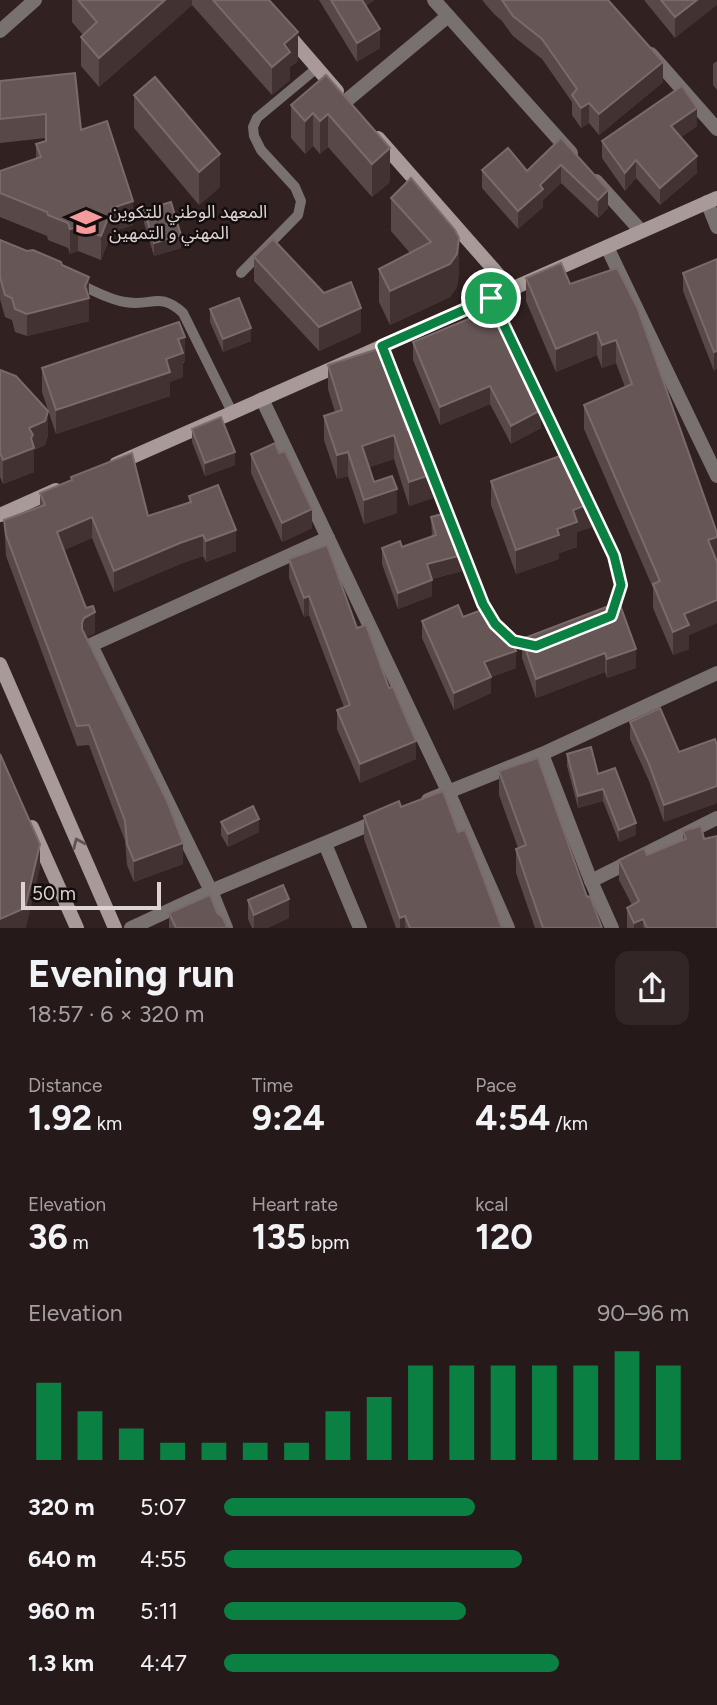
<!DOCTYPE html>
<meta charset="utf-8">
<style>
body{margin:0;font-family:Figtree,"Noto Sans Arabic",sans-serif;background:#322626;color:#f1f3f6;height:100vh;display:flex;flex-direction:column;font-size:26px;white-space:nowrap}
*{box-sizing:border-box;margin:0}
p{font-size:23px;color:#a4a0a2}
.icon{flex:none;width:38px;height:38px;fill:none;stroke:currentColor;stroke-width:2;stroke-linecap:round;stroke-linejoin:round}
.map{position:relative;height:928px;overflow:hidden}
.sheet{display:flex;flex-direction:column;background:#261919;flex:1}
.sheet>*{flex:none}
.scale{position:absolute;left:21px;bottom:18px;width:140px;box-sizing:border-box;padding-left:7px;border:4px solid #ded3d3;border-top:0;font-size:19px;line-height:24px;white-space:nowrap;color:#ded3d3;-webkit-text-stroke:5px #140d0d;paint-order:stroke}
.pin{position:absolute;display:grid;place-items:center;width:60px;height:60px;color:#fff;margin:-30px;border:4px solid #fff;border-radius:50%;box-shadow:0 2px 7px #0007}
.round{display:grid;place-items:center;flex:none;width:74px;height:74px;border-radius:14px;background:#322626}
.overview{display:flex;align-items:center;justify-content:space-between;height:119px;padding:0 28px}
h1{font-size:38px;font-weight:700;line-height:52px}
.metrics{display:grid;grid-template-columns:repeat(3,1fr);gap:10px;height:119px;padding:7px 28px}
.metrics div{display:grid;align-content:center}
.metrics b{font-size:35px;font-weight:700}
.metrics small{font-size:19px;font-weight:400}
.metrics p{font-size:19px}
.chart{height:196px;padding:14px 28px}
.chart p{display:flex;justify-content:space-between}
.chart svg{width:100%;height:126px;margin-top:7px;stroke:#0b8043;stroke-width:6}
ul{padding:0 28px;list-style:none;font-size:23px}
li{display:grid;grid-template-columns:112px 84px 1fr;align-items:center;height:52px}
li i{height:18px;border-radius:9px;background:#0b8043}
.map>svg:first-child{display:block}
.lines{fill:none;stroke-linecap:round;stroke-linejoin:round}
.lane{stroke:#797070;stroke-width:10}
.street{stroke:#797070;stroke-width:14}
.secondary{stroke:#a89a99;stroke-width:14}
.wall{fill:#594848}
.shaded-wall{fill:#433232}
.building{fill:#675656;stroke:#7a6a6a;stroke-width:2}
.oneway{stroke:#5e5453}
.route-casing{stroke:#fff;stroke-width:14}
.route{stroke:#0b8043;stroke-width:9}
.labels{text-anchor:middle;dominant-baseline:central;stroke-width:5;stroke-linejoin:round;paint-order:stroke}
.poi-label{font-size:18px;fill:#ded3d3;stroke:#140d0d;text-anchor:start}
</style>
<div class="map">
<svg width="717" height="928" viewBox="0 0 717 928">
<rect width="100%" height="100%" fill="#322121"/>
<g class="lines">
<g class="lane">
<path d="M241 273 298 215 301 201 295 187 261 150 254 136 253 127 257 118 317 68"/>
<path d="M78 284C93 290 109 300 125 302 152 307 159 291 183 313L232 412"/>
<path d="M491 298 571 465"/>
<path d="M393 374 418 438"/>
<path d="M429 465 483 604 492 619"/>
<path d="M586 497 614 556 621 585 612 613"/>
<path d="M504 633 513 641 534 645"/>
</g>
<g class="street">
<path d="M434 0 571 153"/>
<path d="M0 31 35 0"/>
<path d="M651 54 717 129"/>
<path d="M346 101 448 16"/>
<path d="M596 181 641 231"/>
<path d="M707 202 717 227"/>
<path d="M607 247 717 476"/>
<path d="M262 399 448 791 508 928"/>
<path d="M542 754 591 881 612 928"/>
<path d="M428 800 542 754 717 673"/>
<path d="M325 844 360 928"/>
<path d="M591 881 717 818"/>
<path d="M131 928 211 891 380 820"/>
<path d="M226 928 211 891 91 645 328 538"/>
</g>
<g class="secondary">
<path d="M286 32 337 91"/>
<path d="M378 138 511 289"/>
<path d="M116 464 717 198"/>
<path d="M0 515 56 490"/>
<path d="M0 664 115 928"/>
<path d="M32 827 77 928"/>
</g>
</g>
<g class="wall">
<path d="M72 0H269L298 61 290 67V80L272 95 192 5 99 87 81 66V37L83 35 72 22Z"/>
<path d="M319 0H374L366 6 380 48 357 62Z"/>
<path d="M482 0H608L663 82 599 135 589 123 581 128 572 115V102L542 59 513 36 502 21 494 14Z"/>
<path d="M644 0H717L675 38Z"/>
<path d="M717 61V90L713 85V64Z"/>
<path d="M326 75 390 182 372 197 328 147 320 154 313 146 305 154 291 138V105Z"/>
<path d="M0 81 81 130 133 225 112 232 101 260 78 251 70 254 68 248 48 240 47 236 0 217V171L36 159V144L46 141V138L0 143Z"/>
<path d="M134 95 220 187 199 205 134 128Z"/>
<path d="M697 126 681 137 697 173 660 205 636 178 625 191 602 158V141Z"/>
<path d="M561 138 608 208 598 218 561 183 543 200V207L518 229 482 188V170L527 171Z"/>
<path d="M391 198 459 272 457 287 450 297 390 325 379 302V269L410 253 391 231Z"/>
<path d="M144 210 181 248 154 256 144 223Z"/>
<path d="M0 240 89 277V321L27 336 15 332 12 320 5 317 0 299Z"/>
<path d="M254 257 324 293 361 332 319 351 254 281Z"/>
<path d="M717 259 714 371 683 291V273Z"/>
<path d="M617 268 717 562V623L689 635V649L673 655 653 608V588L584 429V405L625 387 616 363 602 368 597 355 556 372 526 301V278L570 284Z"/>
<path d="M210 309 251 341 223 352 210 322Z"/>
<path d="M468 311 525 378 541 428 511 444 490 404 440 425 413 360V342L468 319Z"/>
<path d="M183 362V377L170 382V396L56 434 42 392V368L185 362Z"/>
<path d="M328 365 397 401 407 430 433 498 409 506 394 459 369 467 374 482 397 513 364 524 348 476 337 479 324 440V416L335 412 328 389Z"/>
<path d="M0 370 48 435 45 445 34 450V472L3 484 0 477Z"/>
<path d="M192 429 235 465 205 476 192 442Z"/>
<path d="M251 454 312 528 282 542 251 473Z"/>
<path d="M71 477 148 516 189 503V496L236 551 206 562 203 556 180 564 114 592 92 538 64 550 95 633 87 637 183 864 134 882 127 865 125 841 89 745 77 746 6 556 4 520 40 506V493L71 480Z"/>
<path d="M491 481 592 527 577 532V547L559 553V559L516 574 491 505Z"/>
<path d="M431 517 462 571 432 579V596L398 609 382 564V548L402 547 432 537Z"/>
<path d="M289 559 357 628 416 759 360 783 337 729V710L344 707 309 615 304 617 289 578Z"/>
<path d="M619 602 636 668 607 678 605 672 536 698 522 658V639Z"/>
<path d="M463 617 516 668 491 677V693L454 710 422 638V621Z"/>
<path d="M630 722 679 752 717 746V803L664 822 649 781 630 739Z"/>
<path d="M567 754 598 774 636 835 619 842 603 801 578 808 567 766Z"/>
<path d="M499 771 587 897 602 928H535L516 873V849L518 848 499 795Z"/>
<path d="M401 807 458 832 502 928H396L364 839V816Z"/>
<path d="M221 822 259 832 228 847 221 835Z"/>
<path d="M683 831 717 928H627V908L632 905 619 880V860L647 855 683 840Z"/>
<path d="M248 900 289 918 267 928H252L248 919Z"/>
<path d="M169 913H217L227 928H169Z"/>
</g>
<g class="shaded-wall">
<path d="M165 0H192V5L99 87V58Z"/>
<path d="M357 0H374V1L357 11Z"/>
<path d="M697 0H717V5L675 38V17Z"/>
<path d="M380 29V48L357 62V43Z"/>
<path d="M298 32V61L290 67V80L272 95V67L284 44Z"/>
<path d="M663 62V82L599 135V114Z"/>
<path d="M589 103V123L581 128V108Z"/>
<path d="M697 108V126L671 144V126Z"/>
<path d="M313 113V146L305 154V121Z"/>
<path d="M328 114V147L320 154V121Z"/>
<path d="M390 148V182L372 197V164Z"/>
<path d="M220 154V187L199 205V172Z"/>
<path d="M697 156V173L660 205V188Z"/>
<path d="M636 160V178L625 191V173Z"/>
<path d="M561 165V183L543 200V207L518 229V211L540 185Z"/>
<path d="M608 190V208L598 218V200Z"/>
<path d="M133 201V225L112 232 101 260V236L112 208Z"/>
<path d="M78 227V251L70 254V229Z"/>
<path d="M181 235V248L154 256V243Z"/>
<path d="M459 238V272L457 287 450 297 390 325V291Z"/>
<path d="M89 277V321L27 336V314L85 286Z"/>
<path d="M361 308V332L319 351V327Z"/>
<path d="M251 328V341L223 352V339Z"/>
<path d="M597 332V355L556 372V349Z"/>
<path d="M185 337V362H183V377L170 382V396L56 434V410L166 359 178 339Z"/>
<path d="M616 340V363L602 368V345Z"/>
<path d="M717 351V369L714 371V352Z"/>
<path d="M525 368V386L520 369Z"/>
<path d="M397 383V407L392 385Z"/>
<path d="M490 386V404L440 425V407Z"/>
<path d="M541 410V428L511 444V426Z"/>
<path d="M48 411V435L45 445 34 450V472L3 484V460L29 428Z"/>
<path d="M394 435V459L362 470V446Z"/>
<path d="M235 452V465L205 476V463Z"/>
<path d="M348 452V476L337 479V455Z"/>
<path d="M433 474V498L409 506V482Z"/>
<path d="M397 489V513L364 524V500Z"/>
<path d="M592 503V527L577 532V547L559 553V559L516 574V550L557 529 573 510Z"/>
<path d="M312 509V528L282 542V523Z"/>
<path d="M92 517V538L57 553V532Z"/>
<path d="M236 530V551L206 562V541Z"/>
<path d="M203 535V556L180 564 114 592V571L180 543Z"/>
<path d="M717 537V560L708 564V540Z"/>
<path d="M462 555V571L427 580V564Z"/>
<path d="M432 580V596L398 609V593Z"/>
<path d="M309 596V615L304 617V598Z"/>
<path d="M717 600V623L689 635V649L673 655V632L684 614Z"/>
<path d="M95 612V633L84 639 82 623 84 618Z"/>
<path d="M636 649V668L607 678V659Z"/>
<path d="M516 651V668L491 677V693L454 710V693L484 662Z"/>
<path d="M605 653V672L536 698V679Z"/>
<path d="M416 741V759L360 783V764Z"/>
<path d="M717 786V803L664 822V805Z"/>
<path d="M603 789V801L578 808V796Z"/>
<path d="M259 819V832L228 847V834Z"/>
<path d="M636 823V835L619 842V830Z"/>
<path d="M183 843V864L134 882V861Z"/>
<path d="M40 844V868L26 928H0V919Z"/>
<path d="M289 899V918L267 928H254V915Z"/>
<path d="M405 916V928H400V918Z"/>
<path d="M643 919V928H634V923Z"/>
</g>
<g class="building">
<path d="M78 0H165L99 58 81 37 97 22Z"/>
<path d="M213 0H269L298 32 284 44 290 52 272 67Z"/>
<path d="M331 0H362L380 29 357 43Z"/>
<path d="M502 0H608L663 62 599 114 589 103 581 108 572 95 577 89 542 39 513 16Z"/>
<path d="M661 0H697L675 17Z"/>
<path d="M75 73 81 130 107 121 133 201 112 208 101 236 78 227 70 229 68 223 48 215 47 212 0 193V171L41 157 36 144 46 141V114L0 119V81Z"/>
<path d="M326 75 390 148 372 164 328 114 320 121 313 113 305 121 291 105Z"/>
<path d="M155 77 220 154 199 172 134 95Z"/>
<path d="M682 86 697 108 671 126 697 156 660 188 636 160 625 173 602 141Z"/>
<path d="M561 138 608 190 598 200 561 165 540 185 543 189 518 211 482 170 508 148 527 171Z"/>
<path d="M411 178 455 230 459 238 457 254 450 264 390 291 379 269 431 242 391 198Z"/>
<path d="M171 202 181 235 154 243 144 210Z"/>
<path d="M273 239 324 293 351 282 361 308 319 327 254 257Z"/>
<path d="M0 240 27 251 33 250 61 262 62 265 89 277 85 286 89 298 27 314 15 309 12 298 5 295 0 277Z"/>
<path d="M717 259V351L714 352 683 273Z"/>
<path d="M561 263 570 284 617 268 637 307 717 533V537L708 540 717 562V600L684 614 689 625 673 632 653 584 660 581 584 405 632 384 616 340 602 345 597 332 556 349 526 278Z"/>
<path d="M239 298 251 328 223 339 210 309Z"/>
<path d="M493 302 525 368 520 369 541 410 511 426 490 386 440 407 413 342 471 318 468 311Z"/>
<path d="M179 322 185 337 178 339 183 353 166 359 170 372 56 410 42 368Z"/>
<path d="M384 347 397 383 392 385 407 430 415 427 433 474 409 482 394 435 362 446 374 482 392 476 397 489 364 500 348 452 337 455 324 416 342 410 328 365Z"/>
<path d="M0 370 16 376 48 411 45 421 29 428 33 435 31 438 34 448 3 460 0 453Z"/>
<path d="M221 417 235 452 205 463 192 429Z"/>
<path d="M275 443 279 453 285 451 312 509 282 523 251 454Z"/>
<path d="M132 453 148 516 191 502 189 496 218 485 236 530 206 541 203 535 180 543 114 571 92 517 57 532 86 608 93 606 95 612 84 618 82 623V629L167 801 183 843 134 861 127 844 125 821 89 725 77 726 6 535 4 520 45 505 40 493 72 480 71 477Z"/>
<path d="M568 453 592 503 573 510 577 522 557 529 559 535 516 550 491 481Z"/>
<path d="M446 513 462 555 427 564 432 580 398 593 382 548 400 541 402 547 436 535 431 517Z"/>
<path d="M327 545 357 628 366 625 389 688 393 687 416 741 360 764 337 710 350 705 309 596 304 598 289 559Z"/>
<path d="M619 602 636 649 607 659 605 653 536 679 522 639Z"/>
<path d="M458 605 463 617 487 608 508 630 516 651 484 662 491 677 454 693 422 621Z"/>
<path d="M660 708 679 752 715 739 717 746V786L664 805 649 764 630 722Z"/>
<path d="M591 747 598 774 615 768 636 823 619 830 603 789 578 796 567 754Z"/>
<path d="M0 754 40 844 25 908 0 919Z"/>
<path d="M538 758 587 897 590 896 602 928H543L516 849 526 845 499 771Z"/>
<path d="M443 791 458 832 465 830 473 850 502 928H410L405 916 400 918 364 816 399 801 401 807Z"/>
<path d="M253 806 259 819 228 834 221 822Z"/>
<path d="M701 826 704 839 717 836V928H647L643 919 634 923 627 908 639 901 619 860 644 848 647 855 686 839 683 831Z"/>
<path d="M283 885 289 899 254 915 248 900Z"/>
<path d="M210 895 217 913 223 918 227 927 225 928H176L169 913Z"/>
</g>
<defs><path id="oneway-chevron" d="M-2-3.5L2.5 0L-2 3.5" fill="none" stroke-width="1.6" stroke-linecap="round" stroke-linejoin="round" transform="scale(1.75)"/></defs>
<use class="oneway" href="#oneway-chevron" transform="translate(78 843) rotate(-114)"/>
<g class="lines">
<g class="route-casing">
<path id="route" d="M491 298 614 556 621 585 611 616 536 646 513 641 495 624 483 604 382 346Z"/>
</g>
<use href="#route" class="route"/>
</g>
<defs>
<g id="university-bare" transform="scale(2.415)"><path d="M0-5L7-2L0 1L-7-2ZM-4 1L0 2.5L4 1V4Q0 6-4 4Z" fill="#f59b9d" stroke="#140d0d" stroke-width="2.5" paint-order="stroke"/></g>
</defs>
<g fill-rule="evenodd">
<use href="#university-bare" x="86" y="222"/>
</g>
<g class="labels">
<g class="poi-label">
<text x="109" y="212">المعهد الوطني للتكوين<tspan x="109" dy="21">المهني و التمهين</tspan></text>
</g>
</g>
</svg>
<div class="scale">50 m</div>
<div class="pin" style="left:491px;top:298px;background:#1e9e55"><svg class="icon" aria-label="arrive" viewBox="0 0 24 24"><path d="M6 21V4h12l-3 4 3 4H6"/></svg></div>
</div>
<section class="sheet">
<div class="overview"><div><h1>Evening run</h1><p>18:57 · 6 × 320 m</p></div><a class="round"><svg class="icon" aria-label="share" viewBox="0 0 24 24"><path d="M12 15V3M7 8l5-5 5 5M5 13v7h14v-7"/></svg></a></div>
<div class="metrics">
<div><p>Distance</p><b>1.92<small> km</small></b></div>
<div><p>Time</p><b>9:24</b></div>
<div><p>Pace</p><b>4:54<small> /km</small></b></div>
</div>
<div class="metrics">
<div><p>Elevation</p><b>36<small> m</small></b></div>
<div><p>Heart rate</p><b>135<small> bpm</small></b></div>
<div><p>kcal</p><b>120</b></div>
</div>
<div class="chart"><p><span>Elevation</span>90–96 m</p>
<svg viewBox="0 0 160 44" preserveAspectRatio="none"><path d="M5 44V17M15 44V27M25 44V33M35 44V38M45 44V38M55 44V38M65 44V38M75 44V27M85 44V22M95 44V11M105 44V11M115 44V11M125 44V11M135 44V11M145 44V6M155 44V11"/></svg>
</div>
<ul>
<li><b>320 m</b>5:07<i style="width:54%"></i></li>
<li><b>640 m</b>4:55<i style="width:64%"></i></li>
<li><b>960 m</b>5:11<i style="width:52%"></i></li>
<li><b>1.3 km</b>4:47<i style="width:72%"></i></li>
</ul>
</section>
